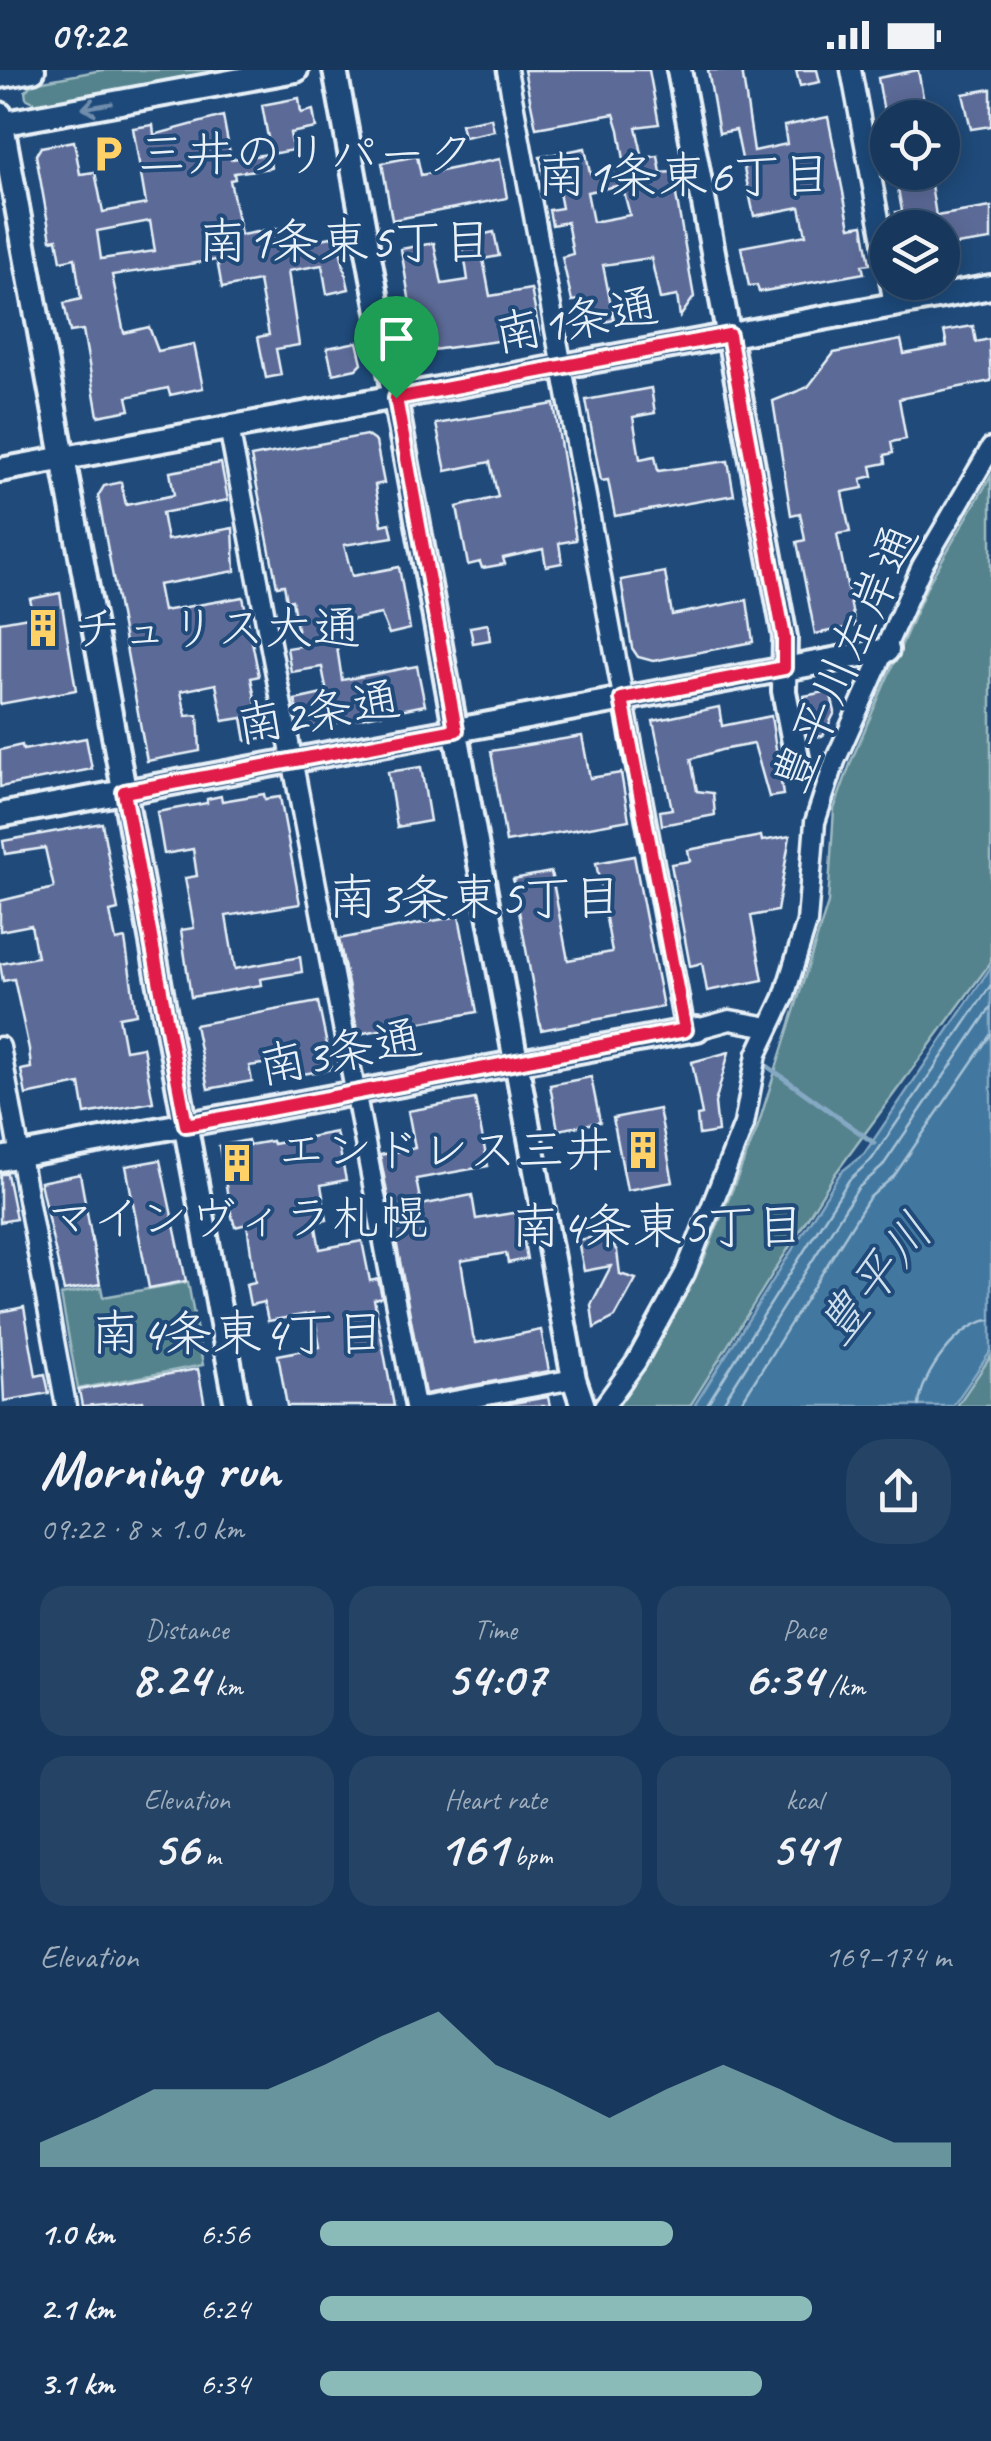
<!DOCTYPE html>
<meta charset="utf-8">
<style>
body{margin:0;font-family:Caveat,"Klee One",sans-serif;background:#244365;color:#f1f3f6;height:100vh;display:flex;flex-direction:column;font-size:38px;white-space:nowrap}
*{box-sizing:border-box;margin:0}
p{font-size:32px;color:#9eacbb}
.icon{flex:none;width:55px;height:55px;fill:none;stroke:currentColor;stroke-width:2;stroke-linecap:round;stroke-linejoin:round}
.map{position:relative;height:1336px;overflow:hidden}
.drawer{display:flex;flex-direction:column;background:#17385c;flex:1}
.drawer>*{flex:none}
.buttons{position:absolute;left:870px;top:30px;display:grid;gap:20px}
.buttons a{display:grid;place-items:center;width:90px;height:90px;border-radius:50%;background:#17385c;box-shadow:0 5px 25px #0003,0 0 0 2px #365272;font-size:50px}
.pin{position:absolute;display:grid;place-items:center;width:85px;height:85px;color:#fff;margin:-102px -42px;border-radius:50% 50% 50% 0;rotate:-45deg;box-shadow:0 0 10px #0007}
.pin .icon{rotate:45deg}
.round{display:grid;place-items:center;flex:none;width:105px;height:105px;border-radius:40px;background:#244365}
.headline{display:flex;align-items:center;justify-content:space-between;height:170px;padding:0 40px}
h1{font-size:55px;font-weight:700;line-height:75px}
.figures{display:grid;grid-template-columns:repeat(3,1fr);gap:15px;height:170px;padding:10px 40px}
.figures div{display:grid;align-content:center;border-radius:25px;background:#244365;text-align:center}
.figures b{font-size:50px;font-weight:700}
.figures small{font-size:28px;font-weight:400}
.figures p{font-size:28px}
.chart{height:280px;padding:20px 40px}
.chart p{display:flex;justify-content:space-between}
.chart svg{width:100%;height:180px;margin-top:10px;fill:#8bbbb9;opacity:.7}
ul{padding:0 40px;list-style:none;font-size:32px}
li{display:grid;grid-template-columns:160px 120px 1fr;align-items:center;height:75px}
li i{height:25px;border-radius:12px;background:#8bbbb9}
.status{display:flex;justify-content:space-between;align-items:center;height:70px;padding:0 50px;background:#17385c;direction:ltr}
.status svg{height:28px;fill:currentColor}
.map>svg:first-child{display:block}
.green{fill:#54838d;stroke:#9ebac2;stroke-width:2.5}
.water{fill:#4378a0;stroke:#85a8c3;stroke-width:2.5}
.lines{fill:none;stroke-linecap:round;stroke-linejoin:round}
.shore{stroke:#a6c1d5;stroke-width:2.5}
.stream{stroke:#85a8c3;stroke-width:5}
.building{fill:#5b6a97;stroke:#e8f1f8;stroke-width:2.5;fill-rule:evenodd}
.minor-casing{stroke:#e8f1f8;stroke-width:25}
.tertiary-casing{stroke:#e8f1f8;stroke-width:30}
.minor{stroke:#1f4a7a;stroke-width:18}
.tertiary{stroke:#1f4a7a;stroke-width:22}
.oneway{stroke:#6f8dac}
.route-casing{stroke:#fff;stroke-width:20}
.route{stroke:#e11d48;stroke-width:12}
.labels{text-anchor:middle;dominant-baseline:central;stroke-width:8;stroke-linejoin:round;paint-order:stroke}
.poi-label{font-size:48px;fill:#e8f1f8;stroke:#1f4a7a;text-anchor:start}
.street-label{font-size:48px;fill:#e8f1f8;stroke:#1f4a7a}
.neighbourhood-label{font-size:50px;fill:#e8f1f8;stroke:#1f4a7a}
.water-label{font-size:50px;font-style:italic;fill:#cfdfeb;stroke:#1f4a7a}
</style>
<div class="status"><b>09:22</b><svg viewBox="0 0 49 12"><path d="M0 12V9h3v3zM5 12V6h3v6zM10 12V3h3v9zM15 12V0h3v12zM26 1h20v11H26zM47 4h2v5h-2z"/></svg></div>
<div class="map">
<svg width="991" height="1336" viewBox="0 0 991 1336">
<rect width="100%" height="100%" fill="#1f4a7a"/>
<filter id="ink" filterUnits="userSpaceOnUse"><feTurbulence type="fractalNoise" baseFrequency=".01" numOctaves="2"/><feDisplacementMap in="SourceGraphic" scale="20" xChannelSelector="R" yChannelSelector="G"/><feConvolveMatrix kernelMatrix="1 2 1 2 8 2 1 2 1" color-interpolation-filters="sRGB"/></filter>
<g filter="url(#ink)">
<g class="green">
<path d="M102 0H222L37 34 26 28 25 21 33 13Z"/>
<path d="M991 406V892L835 1104 690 1336H616L704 1189 757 1059 828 833 834 739 852 689 928 514Z"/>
<path d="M188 1212 203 1295 78 1319 61 1225 101 1217 103 1227Z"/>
<path d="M991 1286V1336H957Z"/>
</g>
<path class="water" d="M991 897V1281L953 1336H694L841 1102 864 1084Z"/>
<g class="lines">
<g class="shore">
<path d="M706 1336 849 1110 872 1089 991 915"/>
<path d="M721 1336 858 1118 882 1097 991 937"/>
<path d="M739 1336 869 1128 894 1106 991 964"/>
<path d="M919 1336C920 1306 960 1251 991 1250"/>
</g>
<path class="stream" d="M767 996 874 1073"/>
</g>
<g class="building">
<path d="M524 0H649L659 54 636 57 643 88 658 86 661 103 672 102 694 227 680 247 677 226 660 229 651 188 603 195 614 250 584 256 579 230 572 231 562 187 573 184 567 152 552 155 549 140 562 138 555 101 543 104 540 87 585 78 590 103 625 96 619 60 614 44 536 58ZM622 115 630 145 593 152 587 122Z"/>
<path d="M708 0H742L754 81 787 74 784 56 828 47 850 157 863 155 870 194 862 195 864 203 759 222 757 215 749 216 741 177 806 165 800 137 754 146 736 60 719 63Z"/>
<path d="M796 0H817L820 12 800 16Z"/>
<path d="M918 0 927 48H885L878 8Z"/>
<path d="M991 19V56L971 59 963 24Z"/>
<path d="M299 28 301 43 313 40 316 58 290 63 293 80 271 84 262 35Z"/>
<path d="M223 46 231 89 269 84 271 98 234 103 235 109 230 110 241 165 280 158 283 176 337 166 349 219 327 224 322 195 288 201 299 275 276 279 281 305 266 308 258 267 269 265 259 211 222 218 217 190 112 205 124 263 149 257 158 281 194 274 203 318 170 325 168 318 127 327 130 340 98 346 83 260 70 262 64 233 81 229 75 188 61 191 57 169 51 170 36 85 41 77 74 71 80 104 95 102 103 142 146 134 133 58 153 55 154 65ZM150 151 155 181 101 189 97 161Z"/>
<path d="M491 48 494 61 464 67 461 54Z"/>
<path d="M417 86 421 105 500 89 507 128 392 150 382 93Z"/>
<path d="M895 102H929L936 146 991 137V170L942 177V158H899L896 142 902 141Z"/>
<path d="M494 162 499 186 483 189 490 226 531 219 540 265 418 282 401 179 434 173 442 214 468 210 462 169Z"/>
<path d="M973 256 976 272 989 269 991 311 899 329 906 369 891 372 893 383 885 385 886 393 871 396 873 406 861 409 863 418 842 422 850 462 837 464 855 556 815 564 797 472 805 470 800 443 791 445 773 331 808 317 834 283 901 270 904 284 947 276 944 261Z"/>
<path d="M357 272 362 293 356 299 333 304 327 278Z"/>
<path d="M651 318 655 343 633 347 640 389 655 386 658 401 728 391 734 425 615 446 608 410 601 411 586 330Z"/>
<path d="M554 334 576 470 559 473 562 493 546 496 543 479 503 488 505 494 482 498 480 492 468 495 457 437 498 427 490 392 446 401 436 354Z"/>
<path d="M366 365 376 372 384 413 375 415 382 455 390 453 393 467 344 475 352 506 399 497 410 559 389 564 381 544 346 551 350 575 337 577 342 610 417 596 425 635 301 660 295 630 327 623 322 597 291 602 287 578 300 576 292 530 287 531 284 515 277 516 251 387Z"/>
<path d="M221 393 228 430 162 443 167 470 233 458 235 501 158 515 163 541 243 527 259 606 251 608 259 648 268 646 271 666 246 671 242 648 223 651 216 614 181 621 186 646 198 645 200 681 147 691 98 426 104 416 121 412 126 435 174 425 170 402Z"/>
<path d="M665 502 672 545 747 530 753 572 653 591 638 587 632 578 621 510Z"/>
<path d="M60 523 76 620 0 634V552L34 546 30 529Z"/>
<path d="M488 554 490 570 473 573 470 557Z"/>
<path d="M830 621 835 642 823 666 811 667 804 626Z"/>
<path d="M719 637 722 656 771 646 783 725 769 727 754 674 721 680 691 689 697 721 713 723 715 745 662 755 660 741 672 739 653 651Z"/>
<path d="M582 666 590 708 621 703 629 750 506 772 491 681Z"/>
<path d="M86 668 92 699 0 717V680L22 675 23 680Z"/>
<path d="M421 697 430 751 397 757 388 702Z"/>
<path d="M264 724 265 729 280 727 300 834 226 846 235 899 300 887 302 902 260 909 261 915 191 927 181 860 194 858 185 808 197 806 193 779 164 784 157 742 207 733V729L221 726 222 731Z"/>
<path d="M102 753 118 840 110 842 116 871 125 869 136 944 119 947 125 980 143 977 153 1032 85 1044 80 1014 26 1025 21 1000 31 998 29 979 14 909 3 911 0 894 37 887 31 855 0 861V831L54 818 45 778 5 784 3 771Z"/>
<path d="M761 766 762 771 790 766 777 841 751 846 763 910 707 921 702 893 690 896 671 794 690 791 688 780Z"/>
<path d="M634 786 663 937 541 960 513 809 551 802 568 890 612 882 596 793Z"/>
<path d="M459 846 477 942 358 964 339 869Z"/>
<path d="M318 932 332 999 291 1006 288 990 249 996 252 1011 208 1019 195 955Z"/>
<path d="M729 982 715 1033 718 1062 699 1065 697 1046 702 1045 692 992Z"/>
<path d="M591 1007 600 1052 558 1060 550 1015Z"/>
<path d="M475 1029 488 1096 416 1109 421 1135 472 1125 476 1149 519 1142 527 1189 508 1193 506 1183 461 1191 473 1266 476 1273 541 1260 549 1301 425 1324 380 1085 415 1078 408 1041Z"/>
<path d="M659 1039 673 1112 627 1120 613 1048Z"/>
<path d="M336 1062 346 1110 321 1115 327 1150 315 1152 320 1179 362 1171 370 1211 378 1209 382 1227 374 1229 394 1336H287L278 1285 320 1277 314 1243 268 1251 264 1232 250 1235 246 1214 255 1212 247 1154 235 1157 230 1139 219 1076 248 1070 249 1075 272 1071 273 1074Z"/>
<path d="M160 1090 186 1211 149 1218 126 1096Z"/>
<path d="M0 1104H7L16 1149 0 1152Z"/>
<path d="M80 1104 100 1214 64 1221 40 1112Z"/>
<path d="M606 1165 617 1181 620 1204 636 1209 615 1247 594 1258 591 1235 611 1196 584 1201 578 1170Z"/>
<path d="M24 1237 36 1306 45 1304 49 1323 4 1331 0 1242Z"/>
<path d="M198 1299 205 1336H144L143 1331 82 1336 79 1320Z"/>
<path d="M548 1327 550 1336H496Z"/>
</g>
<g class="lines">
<g class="minor-casing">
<g id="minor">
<path d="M507 0 685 961"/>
<path d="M851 0 888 197"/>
<path d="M890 212 894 235"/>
<path d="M229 357 415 1336"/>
<path d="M697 959 730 950 769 957"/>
<path d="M0 977 66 1336"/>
<path d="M427 1336 574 1309"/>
<path d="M604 1336 636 1292 685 1203 744 1054 757 984 784 927 807 852 815 752 835 691 922 496 991 378"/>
</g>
</g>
<g class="tertiary-casing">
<g id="tertiary">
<path d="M335 0 574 1309 583 1336"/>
<path d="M679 0 785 567 784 621 799 698"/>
<path d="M0 6 33 0"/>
<path d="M0 44 237 1336"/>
<path d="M0 54 296 0"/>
<path d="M0 400 991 217"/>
<path d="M0 745 887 580"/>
<path d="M0 1089 697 959"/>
</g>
</g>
<use href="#minor" class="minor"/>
<use href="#tertiary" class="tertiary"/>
</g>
<defs><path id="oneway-shaft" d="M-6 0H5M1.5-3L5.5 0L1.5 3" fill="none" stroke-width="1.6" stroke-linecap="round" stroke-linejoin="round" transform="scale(2.5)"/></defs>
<use class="oneway" href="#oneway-shaft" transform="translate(97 36) rotate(170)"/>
</g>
<g class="lines" filter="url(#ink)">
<g class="route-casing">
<path id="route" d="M729 265 784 567V598L622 629 685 960 186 1055 124 722 456 660 396 328Z"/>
</g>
<use href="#route" class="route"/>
</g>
<defs>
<g id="parking-bare" transform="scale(3)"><path d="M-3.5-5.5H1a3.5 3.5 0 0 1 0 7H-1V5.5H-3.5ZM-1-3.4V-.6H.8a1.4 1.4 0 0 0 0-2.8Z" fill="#ffd166" stroke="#1f4a7a" stroke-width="2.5" paint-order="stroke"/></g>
<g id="building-bare" transform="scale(3)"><path d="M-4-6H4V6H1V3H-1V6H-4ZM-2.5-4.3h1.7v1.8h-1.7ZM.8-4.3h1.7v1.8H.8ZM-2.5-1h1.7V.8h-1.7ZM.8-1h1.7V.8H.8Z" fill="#ffd166" stroke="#1f4a7a" stroke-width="2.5" paint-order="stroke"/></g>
</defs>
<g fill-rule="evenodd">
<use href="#parking-bare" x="108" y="84"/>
<use href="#building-bare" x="43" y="558"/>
<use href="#building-bare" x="643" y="1080"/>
<use href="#building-bare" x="237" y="1093"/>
</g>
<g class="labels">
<g class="poi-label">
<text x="138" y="84">三井のリパーク</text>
<text x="73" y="558">チュリス大通</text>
<text x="613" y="1080" text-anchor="end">エンドレス三井</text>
<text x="237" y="1148" text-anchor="middle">マインヴィラ札幌</text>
</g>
<g class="street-label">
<text transform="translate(576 250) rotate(-11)">南1条通</text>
<text transform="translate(845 588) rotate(-66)">豊平川左岸通</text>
<text transform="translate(318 642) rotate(-10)">南2条通</text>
<text transform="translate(340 982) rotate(-11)">南3条通</text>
</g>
<g class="neighbourhood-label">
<text x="684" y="105">南1条東6丁目</text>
<text x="345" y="171">南1条東5丁目</text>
<text x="475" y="827">南3条東5丁目</text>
<text x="658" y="1156">南4条東5丁目</text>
<text x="238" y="1263">南4条東4丁目</text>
</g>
<g class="water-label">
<text transform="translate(875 1209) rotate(-51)">豊平川</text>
</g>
</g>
</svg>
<div class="buttons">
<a><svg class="icon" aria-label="locate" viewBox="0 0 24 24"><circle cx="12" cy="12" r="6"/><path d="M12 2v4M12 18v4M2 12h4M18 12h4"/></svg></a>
<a><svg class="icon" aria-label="layers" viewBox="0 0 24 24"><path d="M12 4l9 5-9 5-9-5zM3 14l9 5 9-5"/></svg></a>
</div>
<div class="pin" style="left:396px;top:328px;background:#1e9e55"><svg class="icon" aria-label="arrive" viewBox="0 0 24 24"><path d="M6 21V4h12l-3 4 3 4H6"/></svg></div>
</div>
<section class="drawer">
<div class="headline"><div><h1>Morning run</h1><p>09:22 · 8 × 1.0 km</p></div><a class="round"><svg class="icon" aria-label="share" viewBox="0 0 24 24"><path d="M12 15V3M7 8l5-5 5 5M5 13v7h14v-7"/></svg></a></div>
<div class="figures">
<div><p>Distance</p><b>8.24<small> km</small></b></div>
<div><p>Time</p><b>54:07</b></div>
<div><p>Pace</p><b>6:34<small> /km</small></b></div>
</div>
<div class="figures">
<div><p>Elevation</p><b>56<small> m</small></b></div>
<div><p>Heart rate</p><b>161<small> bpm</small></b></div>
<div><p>kcal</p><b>541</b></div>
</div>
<div class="chart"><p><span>Elevation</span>169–174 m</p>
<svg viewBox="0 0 160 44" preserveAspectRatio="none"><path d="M0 44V38L10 32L20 25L30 25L40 25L50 19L60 12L70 6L80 19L90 25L100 32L110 25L120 19L130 25L140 32L150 38L160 38V44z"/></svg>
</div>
<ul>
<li><b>1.0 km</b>6:56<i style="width:56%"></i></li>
<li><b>2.1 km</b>6:24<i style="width:78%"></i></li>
<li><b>3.1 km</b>6:34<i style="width:70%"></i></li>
</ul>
</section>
